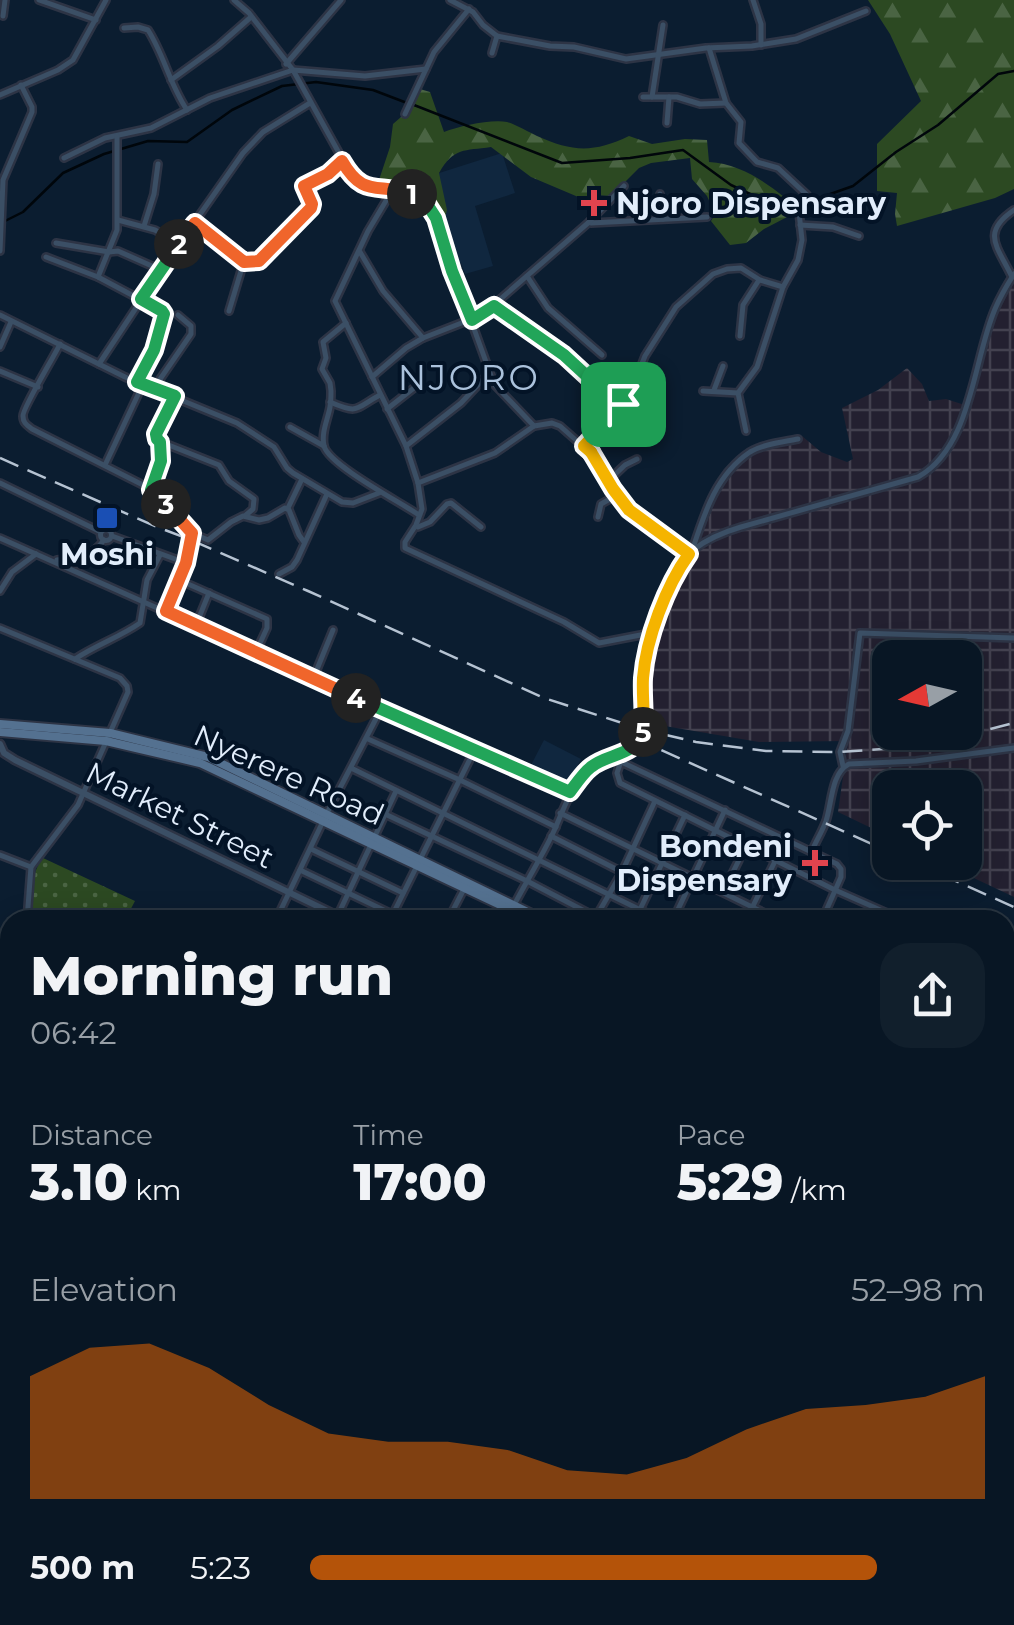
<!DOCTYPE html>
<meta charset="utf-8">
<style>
body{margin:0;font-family:Montserrat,sans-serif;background:#111f2c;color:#f1f3f6;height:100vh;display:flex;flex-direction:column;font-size:38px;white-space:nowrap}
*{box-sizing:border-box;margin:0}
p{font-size:32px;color:#989fa6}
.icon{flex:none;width:55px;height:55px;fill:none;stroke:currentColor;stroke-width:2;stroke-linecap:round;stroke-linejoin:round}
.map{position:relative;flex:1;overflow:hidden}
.panel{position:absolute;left:0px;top:910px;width:1015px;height:715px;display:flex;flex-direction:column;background:#081624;border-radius:30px 30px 0 0;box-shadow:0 5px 25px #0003,0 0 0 2px #293541}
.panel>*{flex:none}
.needle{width:65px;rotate:262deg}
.controls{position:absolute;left:872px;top:640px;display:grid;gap:20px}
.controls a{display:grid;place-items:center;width:110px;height:110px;border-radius:20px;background:#081624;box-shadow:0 5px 25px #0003,0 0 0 2px #293541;font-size:50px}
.pin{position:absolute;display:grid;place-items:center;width:85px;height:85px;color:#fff;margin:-42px;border-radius:20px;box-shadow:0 5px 15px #0006}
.km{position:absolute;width:50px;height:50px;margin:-25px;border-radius:50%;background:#222;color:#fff;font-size:28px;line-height:50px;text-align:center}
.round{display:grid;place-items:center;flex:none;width:105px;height:105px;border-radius:30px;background:#111f2c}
.summary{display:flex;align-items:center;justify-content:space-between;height:170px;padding:0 30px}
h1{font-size:55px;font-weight:800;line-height:75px}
.metrics{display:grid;grid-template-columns:repeat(3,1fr);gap:15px;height:170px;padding:10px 30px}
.metrics div{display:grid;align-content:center}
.metrics b{font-size:50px;font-weight:800}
.metrics small{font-size:28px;font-weight:400}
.metrics p{font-size:28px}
.chart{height:280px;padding:20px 30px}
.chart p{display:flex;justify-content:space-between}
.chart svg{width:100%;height:180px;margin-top:10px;fill:#b45309;opacity:.7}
ul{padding:0 30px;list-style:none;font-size:32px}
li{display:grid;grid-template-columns:160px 120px 1fr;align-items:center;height:75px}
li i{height:25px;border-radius:12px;background:#b45309}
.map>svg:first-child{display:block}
.industrial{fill:url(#industrial-grid);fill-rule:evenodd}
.built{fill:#10273f}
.forest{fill:url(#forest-firs)}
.cemetery{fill:url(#cemetery-stones)}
.park{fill:url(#park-dots)}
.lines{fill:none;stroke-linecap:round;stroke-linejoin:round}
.stream{stroke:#00060b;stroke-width:2.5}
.runway{stroke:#607081;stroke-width:30}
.minor-casing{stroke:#2d3445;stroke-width:10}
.tertiary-casing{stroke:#2d3445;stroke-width:11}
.secondary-casing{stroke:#2d3445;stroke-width:12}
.minor{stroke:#3b4f65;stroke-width:5}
.tertiary{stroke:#3b4f65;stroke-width:6}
.secondary{stroke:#547190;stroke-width:8}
.rail{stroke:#b6c3d2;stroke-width:2.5;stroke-dasharray:20 10;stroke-linecap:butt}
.split-1-casing{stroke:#fff;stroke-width:20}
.split-2-casing{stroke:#fff;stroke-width:20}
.split-3-casing{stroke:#fff;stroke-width:20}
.split-4-casing{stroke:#fff;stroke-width:20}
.split-5-casing{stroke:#fff;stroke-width:20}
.split-6-casing{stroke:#fff;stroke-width:20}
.split-7-casing{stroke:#fff;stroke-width:20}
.split-1{stroke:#22a559;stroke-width:12}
.split-2{stroke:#f0652b;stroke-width:12}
.split-3{stroke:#22a559;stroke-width:12}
.split-4{stroke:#f0652b;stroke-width:12}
.split-5{stroke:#22a559;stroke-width:12}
.split-6{stroke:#f5b400;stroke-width:12}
.split-7{stroke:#f5b400;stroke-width:12}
.health-dot{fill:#e0444e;stroke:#031326;stroke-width:4}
.transit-dot{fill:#1a4fb4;stroke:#031326;stroke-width:4}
.labels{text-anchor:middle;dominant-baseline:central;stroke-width:8;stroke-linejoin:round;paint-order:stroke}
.poi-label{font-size:30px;font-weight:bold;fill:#e1edfb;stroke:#031326;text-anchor:start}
.street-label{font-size:30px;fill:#e1edfb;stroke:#031326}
.quarter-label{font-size:35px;letter-spacing:2.5px;fill:#abc2dc;stroke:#031326}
</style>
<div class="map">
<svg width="1014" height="1625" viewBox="0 0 1014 1625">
<defs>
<pattern id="industrial-grid" width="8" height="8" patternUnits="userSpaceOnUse" patternTransform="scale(2.5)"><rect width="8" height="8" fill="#232030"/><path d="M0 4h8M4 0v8" fill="none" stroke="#43414f"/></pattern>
<pattern id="forest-firs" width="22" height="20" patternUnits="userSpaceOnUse" patternTransform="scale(2.5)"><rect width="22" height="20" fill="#2c4922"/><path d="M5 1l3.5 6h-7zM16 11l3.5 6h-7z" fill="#4a6443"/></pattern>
<pattern id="cemetery-stones" width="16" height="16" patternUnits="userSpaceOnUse" patternTransform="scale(2.5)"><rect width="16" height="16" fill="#2c4922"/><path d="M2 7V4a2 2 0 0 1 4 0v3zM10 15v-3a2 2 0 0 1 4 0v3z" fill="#4a6443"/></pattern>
<pattern id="park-dots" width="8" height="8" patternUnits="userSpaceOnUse" patternTransform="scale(2.5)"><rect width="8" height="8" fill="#2c4922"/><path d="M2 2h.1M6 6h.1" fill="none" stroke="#4a6443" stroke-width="1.8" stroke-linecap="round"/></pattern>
</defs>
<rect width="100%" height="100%" fill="#0b1d30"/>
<g class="industrial">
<path d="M1014 274V897L942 863 965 862V788H890V837L838 812 848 741 759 742 647 723 645 708 649 659 659 626 678 575 691 556 711 512 724 469 750 449 802 436 821 452 847 462 853 459 842 408 878 390 907 368 922 384 929 401 946 399 971 407 991 320ZM890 658H965V732H890Z"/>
<path d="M1005 1303 1014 1309V1625H791L829 1615H1005Z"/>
</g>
<g class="built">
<path d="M502 153 515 193 475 206 493 266 465 274 461 263 456 264 440 214 433 175Z"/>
<path d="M544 740 581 759 567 786 530 767Z"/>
<path d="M10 1443V1521L0 1526V1447Z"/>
</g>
<g class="forest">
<path d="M868 0H1014V189L995 198 897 226 895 214 897 193 877 191V144L921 101 890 34Z"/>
<path d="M420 89 430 92 444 132C460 126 491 119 507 122 517 125 528 132 537 136 572 152 594 153 629 136L652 144 685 139 707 140 709 162C747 164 777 191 806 215H791L764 229 746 243 730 245 711 221 715 214 707 196 692 179 690 158 651 163 639 168 611 196 596 195 583 199 531 177 491 147C464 151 454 147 439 173L447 210 443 224C427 194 414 182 378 183L390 147 393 124 408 111Z"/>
</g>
<path class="cemetery" d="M10 1577V1615H123L126 1625H0V1585Z"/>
<path class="park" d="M43 858 135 901 125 920H31C32 898 29 875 43 858Z"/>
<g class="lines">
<g class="stream">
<path d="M414 105 562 163 630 158 683 150 731 185 780 208 819 198 853 186 896 152 938 125 998 74 1014 71"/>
<path d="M5 221 23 212 63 173 104 154 148 141 187 142 232 110 282 86 316 82 373 90 407 103"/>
</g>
<path class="runway" d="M1005 1457 1014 1483"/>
<g class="minor-casing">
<g id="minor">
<path d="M39 0 96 20"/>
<path d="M234 0 249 13 293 70 354 180C380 198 408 180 431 210L494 384 534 426 552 423 560 426 594 456 613 489 629 510 689 555"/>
<path d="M450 0 473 12 483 25 497 36 550 46 574 47 626 59 706 48 752 46 796 39 866 11"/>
<path d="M753 0 761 24V45"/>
<path d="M3 16 5 0"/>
<path d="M124 28 138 27 148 30C164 55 170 85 187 110"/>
<path d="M709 48 726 103 741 122 739 143 757 162 778 168 807 195 799 212 802 240 798 260 783 287 757 367 738 393 746 431"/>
<path d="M492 53 497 36"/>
<path d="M286 64 341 0"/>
<path d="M171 80 218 46 251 17"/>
<path d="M0 95 58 70 73 60 106 0"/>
<path d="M643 97H677L700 104 726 103"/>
<path d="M652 97 663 25"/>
<path d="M405 114 434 52 469 9"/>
<path d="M667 123 669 97"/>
<path d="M64 158 105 138 151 128 210 98 293 70 365 76 426 69"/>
<path d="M393 189 368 231 335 301 406 446 418 483 422 509 416 525 405 542V548L564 622 599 643 651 633"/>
<path d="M660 194 663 219"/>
<path d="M118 220 155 230 179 244"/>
<path d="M195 223 244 261H259L281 236 311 208 312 203 304 186 328 174 341 162"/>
<path d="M591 223 707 217"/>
<path d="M800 225 833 227 859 236"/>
<path d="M144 226 154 194 158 164"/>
<path d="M56 243 109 252 118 251 161 270"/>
<path d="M0 251 3 180 32 112V107L21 85"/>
<path d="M360 252 383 291 423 338"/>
<path d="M46 257 98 277 162 311 157 341 137 382"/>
<path d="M527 276 548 308 602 355"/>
<path d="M98 277 117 230V136"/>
<path d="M1012 277C998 247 980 233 1014 210"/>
<path d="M493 306C523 324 553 344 579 367 594 380 606 392 622 403"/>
<path d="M229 311 244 261"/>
<path d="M0 315 125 377 237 423 274 447 287 468 293 473 342 502 353 503 379 493"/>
<path d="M346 323 323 342 326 358 322 369 330 383 331 391C331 396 331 401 330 407 328 419 321 432 324 446 329 465 400 502 419 515"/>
<path d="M740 336 743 305 759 280"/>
<path d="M60 344C55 355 22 409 23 416 23 423 27 425 32 429L145 486 190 529 192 533 186 563 166 611"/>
<path d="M0 347 11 322"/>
<path d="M99 364 161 270 243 153 263 132 310 103"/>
<path d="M0 371 38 387"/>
<path d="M372 377 406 348 423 338 482 315 588 223 624 186"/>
<path d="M154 388 191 334V326L178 315"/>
<path d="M714 390 723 366"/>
<path d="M703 391 738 393"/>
<path d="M330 402C360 415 355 408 380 395"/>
<path d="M387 409 419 384"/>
<path d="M290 427 324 446"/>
<path d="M161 442 219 465 229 481 254 499 253 509 246 515"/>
<path d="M406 446 461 403 489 373"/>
<path d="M584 446 630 394 645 356 676 307 713 274 727 269 741 268 760 280 783 287"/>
<path d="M105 465 143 384"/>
<path d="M608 481 625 465 637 459"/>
<path d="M0 483 101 532"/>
<path d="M418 483 495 453 534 426"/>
<path d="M151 490 161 461V442L157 439 156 434 175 396"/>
<path d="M288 508 302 479"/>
<path d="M598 517 601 504 617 495"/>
<path d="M418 527 430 522 447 504 451 503 481 527"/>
<circle cx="106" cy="535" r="5.5"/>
<path d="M192 533 208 540 231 522 243 516 259 520 268 518 285 508 289 510 299 535 304 542"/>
<path d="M112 536 186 563"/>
<path d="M0 538 570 792"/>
<path d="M693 548C705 511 717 474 750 452 763 444 783 442 798 439"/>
<path d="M57 560C77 558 91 558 104 540"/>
<path d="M279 574 292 567 297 560 327 494"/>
<path d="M179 580 267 619V628L256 652"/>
<path d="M0 591 12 572 36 554"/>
<path d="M196 625 209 593"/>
<path d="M0 628 120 678 127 686 128 692 78 805 31 867 27 920"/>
<path d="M75 659C96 645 120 637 140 623L147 580 160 555"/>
<path d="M313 679 333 630"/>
<path d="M368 739 460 780 556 827"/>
<path d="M613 758 837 864 841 869V877L822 920"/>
<path d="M621 761 617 773 620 783 835 890 903 920"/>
<path d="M843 766 840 752 848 731 860 633 1014 638"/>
<path d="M351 768 661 920"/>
<path d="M560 813 779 920"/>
<path d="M385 814 527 881 596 917"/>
<path d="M551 836 622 872"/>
<path d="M311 849 403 893"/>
<path d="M812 851C816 841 822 832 826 821 832 803 831 773 849 764L916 761 1014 748"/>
<path d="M0 855 31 867"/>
<path d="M300 870 392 914"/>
<path d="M723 892 739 860"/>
<path d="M513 907C526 882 541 858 553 833 563 811 569 791 585 773 600 756 632 759 642 737 648 723 642 694 644 677 646 646 670 570 693 550 707 539 724 532 741 527L918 477C972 447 973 360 995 309 1000 297 1007 285 1014 274"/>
<path d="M338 915 396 791"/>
<path d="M596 917 622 872 655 801"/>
<path d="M276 920 326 815 381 709"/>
<path d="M390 920 474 751"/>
<path d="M448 920 465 887"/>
<path d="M635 920 685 815"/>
<path d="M673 920 725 810"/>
<path d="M746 920 786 839"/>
<path d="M1005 1252 1014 1251"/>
<path d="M200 1615 202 1625"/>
<path d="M246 1615V1625"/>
<path d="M300 1615 301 1625"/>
<path d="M334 1615 342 1625"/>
<path d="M354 1625 366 1615"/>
<path d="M513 1625 556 1618 648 1615"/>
</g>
</g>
<g class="tertiary-casing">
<g id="tertiary">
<path d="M0 744 4 753 15 760 346 920"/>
<path d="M1005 1137 1014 1119"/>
<path d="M1005 1148 1014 1152"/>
<path d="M1005 1295 1014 1301"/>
<path d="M508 1615 510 1625"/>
</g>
</g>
<g class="secondary-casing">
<g id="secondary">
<path d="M0 724 110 733 208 757 544 920"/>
<path d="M0 732 106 741 200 763 532 920"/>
<path d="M0 1200 10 1195"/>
<path d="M0 1295 10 1318"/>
<path d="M126 1615 128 1625"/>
</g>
</g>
<use href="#minor" class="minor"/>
<use href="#tertiary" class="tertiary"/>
<use href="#secondary" class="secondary"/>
<g class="rail">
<path d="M0 458 157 527 191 540 308 591 544 698 644 730 696 742 766 751 840 752 896 748 950 739 1014 723"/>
<path d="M634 738 890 852"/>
<path d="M913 862 1014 907"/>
</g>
</g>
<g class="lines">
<g class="split-1-casing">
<path id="split-1" d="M412 194 427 204 436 218 452 271 472 320 494 306 564 355 602 390 623 404"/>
</g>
<g class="split-2-casing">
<path id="split-2" d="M179 244 195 223 244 262 259 261 311 208 312 204 304 186 328 174 342 161C364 199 377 182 412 194"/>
</g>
<g class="split-3-casing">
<path id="split-3" d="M166 504 151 490 161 461 160 442 157 439 156 434 175 396 137 382 154 350 164 314 162 311 141 299 179 244"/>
</g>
<g class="split-4-casing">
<path id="split-4" d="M166 504 192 533 186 563 166 611 356 698"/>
</g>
<g class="split-5-casing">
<path id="split-5" d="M356 698 570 792C576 784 583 773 591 767 608 753 634 757 643 732"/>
</g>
<g class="split-6-casing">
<path id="split-6" d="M591 452 613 489 629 510 689 554C666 586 646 639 643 678 642 696 645 715 643 732"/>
</g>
<g class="split-7-casing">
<path id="split-7" d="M591 452 584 446 623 404"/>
</g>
<use href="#split-1" class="split-1"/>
<use href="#split-2" class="split-2"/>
<use href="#split-3" class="split-3"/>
<use href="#split-4" class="split-4"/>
<use href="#split-5" class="split-5"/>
<use href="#split-6" class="split-6"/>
<use href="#split-7" class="split-7"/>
</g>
<g class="health-dot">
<path d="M589 188h10v10h10v10h-10v10h-10v-10h-10v-10h10z"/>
<path d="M810 848h10v10h10v10h-10v10h-10v-10h-10v-10h10z"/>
</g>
<rect class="transit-dot" x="95" y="506" width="24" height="24" rx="5"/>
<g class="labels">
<g class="poi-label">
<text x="616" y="203">Njoro Dispensary</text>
<text x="107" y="554" text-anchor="middle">Moshi</text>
<text x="792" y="846" text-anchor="end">Bondeni<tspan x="792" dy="34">Dispensary</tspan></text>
</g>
<g class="street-label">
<text transform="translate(289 775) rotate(24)">Nyerere Road</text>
<text transform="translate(180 815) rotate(26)">Market Street</text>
</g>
<g class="quarter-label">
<text x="469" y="377">NJORO</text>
</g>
</g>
</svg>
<div class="controls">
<a><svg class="needle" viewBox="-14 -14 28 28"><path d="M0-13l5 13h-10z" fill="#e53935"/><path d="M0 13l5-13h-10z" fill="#989fa6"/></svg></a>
<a><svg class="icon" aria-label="locate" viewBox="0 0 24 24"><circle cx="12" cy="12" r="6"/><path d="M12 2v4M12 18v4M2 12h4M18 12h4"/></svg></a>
</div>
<div class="pin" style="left:623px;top:404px;background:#1e9e55"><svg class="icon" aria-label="arrive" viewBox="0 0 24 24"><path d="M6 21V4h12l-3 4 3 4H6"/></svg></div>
<b class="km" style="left:412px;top:194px">1</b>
<b class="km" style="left:179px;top:244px">2</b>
<b class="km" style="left:166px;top:504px">3</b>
<b class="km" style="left:356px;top:698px">4</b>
<b class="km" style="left:643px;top:732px">5</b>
<section class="panel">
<div class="summary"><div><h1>Morning run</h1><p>06:42</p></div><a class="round"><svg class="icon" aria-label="share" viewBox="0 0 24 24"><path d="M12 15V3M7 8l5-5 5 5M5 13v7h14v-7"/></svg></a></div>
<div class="metrics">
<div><p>Distance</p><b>3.10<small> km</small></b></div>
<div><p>Time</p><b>17:00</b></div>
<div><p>Pace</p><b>5:29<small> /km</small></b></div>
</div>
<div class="chart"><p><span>Elevation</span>52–98 m</p>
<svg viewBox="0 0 160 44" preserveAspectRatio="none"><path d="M0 44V14L10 7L20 6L30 12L40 21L50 28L60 30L70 30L80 32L90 37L100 38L110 34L120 27L130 22L140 21L150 19L160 14V44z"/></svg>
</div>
<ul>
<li><b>500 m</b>5:23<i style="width:84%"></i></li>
</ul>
</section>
</div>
